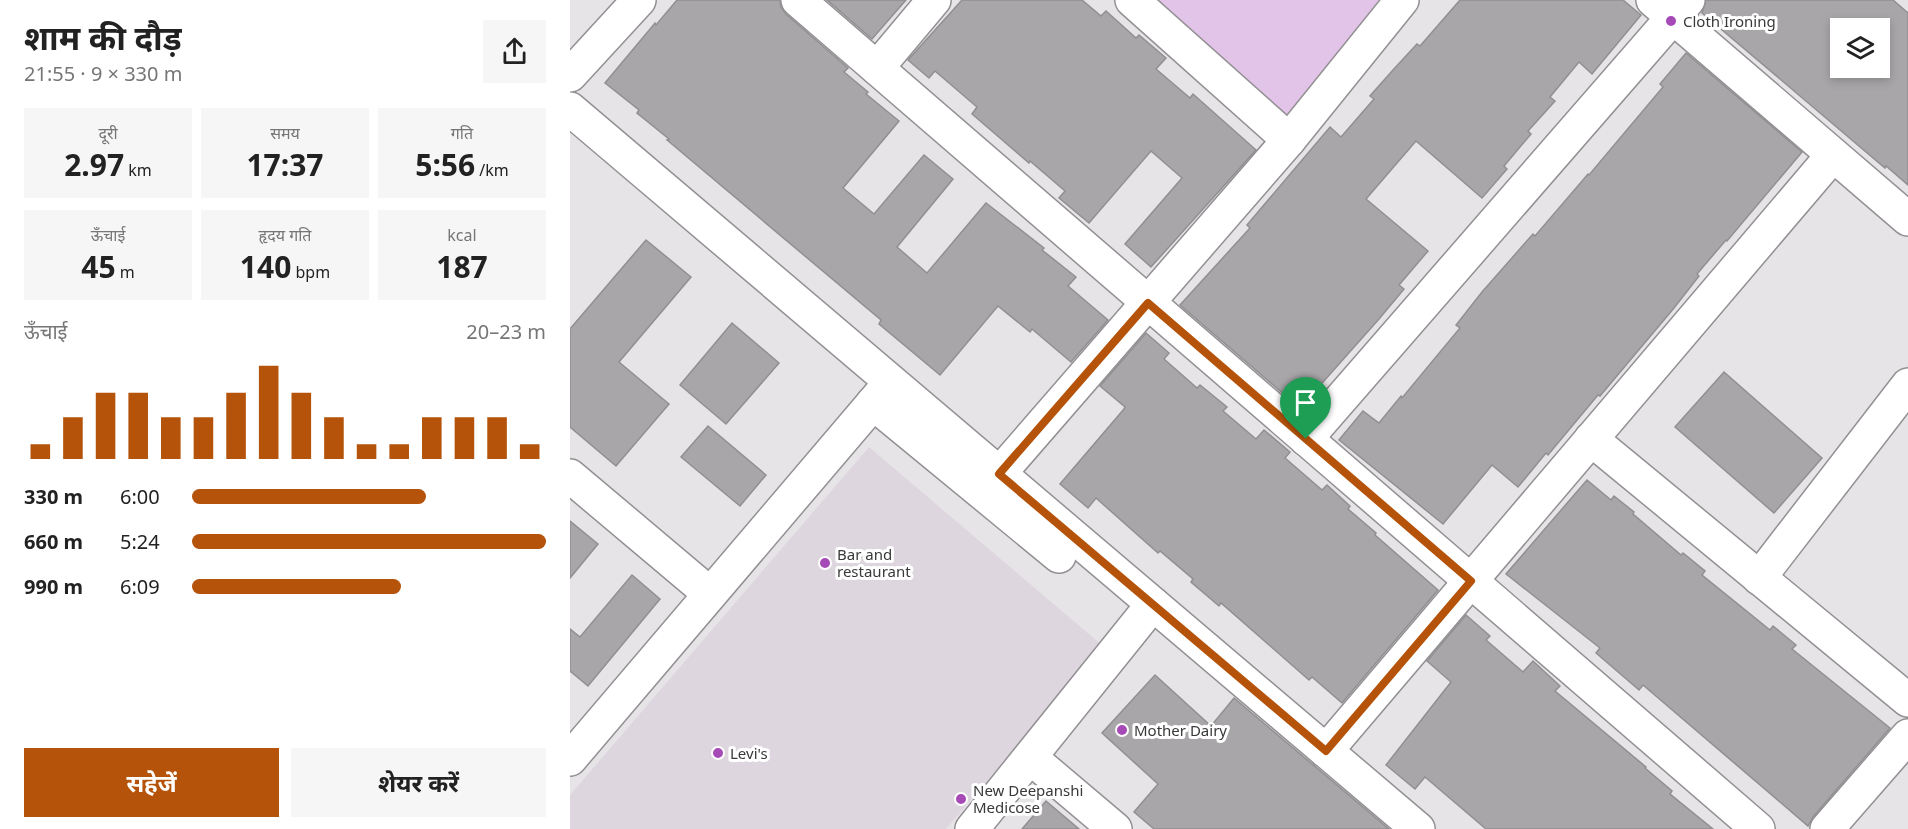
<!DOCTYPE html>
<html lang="hi">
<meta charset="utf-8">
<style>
body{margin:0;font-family:"Noto Sans","Noto Sans Devanagari",sans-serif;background:#f6f6f6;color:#222;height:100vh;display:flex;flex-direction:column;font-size:22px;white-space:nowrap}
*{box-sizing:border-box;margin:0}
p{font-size:20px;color:#767676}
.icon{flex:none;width:33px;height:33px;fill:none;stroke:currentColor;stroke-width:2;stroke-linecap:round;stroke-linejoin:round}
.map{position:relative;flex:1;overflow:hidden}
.panel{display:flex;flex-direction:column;background:#fff;width:570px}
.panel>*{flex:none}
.tools{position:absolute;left:1260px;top:18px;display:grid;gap:12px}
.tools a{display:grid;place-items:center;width:60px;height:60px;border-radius:0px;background:#fff;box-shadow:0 3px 9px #0003;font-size:30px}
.pin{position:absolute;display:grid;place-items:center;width:51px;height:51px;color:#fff;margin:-62px -26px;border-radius:50% 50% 50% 0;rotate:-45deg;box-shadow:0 0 6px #0007}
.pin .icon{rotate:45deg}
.round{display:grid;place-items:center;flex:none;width:63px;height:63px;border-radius:0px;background:#f6f6f6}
.summary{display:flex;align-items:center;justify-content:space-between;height:102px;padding:0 24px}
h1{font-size:33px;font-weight:700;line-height:45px}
.figures{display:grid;grid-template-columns:repeat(3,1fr);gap:9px;height:102px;padding:6px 24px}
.figures div{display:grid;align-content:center;border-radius:0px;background:#f6f6f6;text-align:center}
.figures b{font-size:30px;font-weight:700}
.figures small{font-size:16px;font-weight:400}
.figures p{font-size:16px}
.chart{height:168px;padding:12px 24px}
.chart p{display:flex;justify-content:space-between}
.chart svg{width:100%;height:108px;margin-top:6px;stroke:#b45309;stroke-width:6}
.primary-button{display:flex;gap:12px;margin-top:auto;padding:12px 24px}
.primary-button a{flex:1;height:69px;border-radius:0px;background:#b45309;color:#fff;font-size:24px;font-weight:700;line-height:69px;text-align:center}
.primary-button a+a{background:#f6f6f6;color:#222}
ul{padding:0 24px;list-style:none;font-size:20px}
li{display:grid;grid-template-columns:96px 72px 1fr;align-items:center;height:45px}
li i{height:15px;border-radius:8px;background:#b45309}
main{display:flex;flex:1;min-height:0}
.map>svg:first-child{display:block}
.built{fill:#ded6df}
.green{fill:#e2c4e8}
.building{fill:#a8a6a9;stroke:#918f91;stroke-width:1.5;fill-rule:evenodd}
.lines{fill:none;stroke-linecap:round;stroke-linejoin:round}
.minor-casing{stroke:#939093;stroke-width:36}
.minor{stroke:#fff;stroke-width:33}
.route-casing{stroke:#fff;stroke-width:12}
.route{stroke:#b45309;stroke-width:8}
.poi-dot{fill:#a54ab6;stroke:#fff;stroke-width:2}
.labels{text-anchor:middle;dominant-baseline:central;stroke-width:6;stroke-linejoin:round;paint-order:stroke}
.poi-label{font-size:15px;fill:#3a393a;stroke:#fff;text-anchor:start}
</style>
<main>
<section class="panel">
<div class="summary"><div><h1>शाम की दौड़</h1><p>21:55 · 9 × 330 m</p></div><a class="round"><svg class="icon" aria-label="share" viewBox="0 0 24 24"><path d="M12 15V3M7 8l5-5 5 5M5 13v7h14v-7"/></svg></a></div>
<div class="figures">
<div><p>दूरी</p><b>2.97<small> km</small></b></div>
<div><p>समय</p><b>17:37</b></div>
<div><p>गति</p><b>5:56<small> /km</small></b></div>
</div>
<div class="figures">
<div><p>ऊँचाई</p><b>45<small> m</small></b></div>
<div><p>हृदय गति</p><b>140<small> bpm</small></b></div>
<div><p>kcal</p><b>187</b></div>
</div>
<div class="chart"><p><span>ऊँचाई</span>20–23 m</p>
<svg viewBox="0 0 160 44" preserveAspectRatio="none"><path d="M5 44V38M15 44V27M25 44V17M35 44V17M45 44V27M55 44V27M65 44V17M75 44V6M85 44V17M95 44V27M105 44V38M115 44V38M125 44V27M135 44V27M145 44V27M155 44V38"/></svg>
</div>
<ul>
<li><b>330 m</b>6:00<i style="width:66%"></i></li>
<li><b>660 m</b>5:24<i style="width:100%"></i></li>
<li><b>990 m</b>6:09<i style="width:59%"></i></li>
</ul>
<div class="primary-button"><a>सहेजें</a><a>शेयर करें</a></div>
</section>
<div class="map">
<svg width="1338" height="829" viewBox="0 0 1338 829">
<rect width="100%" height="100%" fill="#e7e4e8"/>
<path class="built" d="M299 447 533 646 376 829H0V795Z"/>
<path class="green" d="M579 0H822L720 121Z"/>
<g class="building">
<path d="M107 0H210L211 7 216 14 278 68 274 72 298 92 296 94 329 121 273 188 304 214 354 155 383 179 327 247 357 273 416 203 474 248 472 250 506 277 498 286 538 320 501 362 462 329 460 332 428 306 370 375 309 324 311 320 97 140 99 139 67 113 69 110 35 83 85 23 86 25Z"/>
<path d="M257 0H336L302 39Z"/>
<path d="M392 0H512L531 16 536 11 566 38 569 35 596 58 586 69 620 98 623 94 686 150 581 267 555 244 612 178 581 151 519 223 489 198 495 191 460 161 459 163 402 114 407 107 365 71 359 78 338 60Z"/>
<path d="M890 0H1053L1071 15 1022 74 1009 62 980 97 985 101 958 131 961 134 934 166 937 169 912 198 846 141 796 199 858 251 829 285 834 289 809 319 730 408 610 305 680 228 677 225 760 127 771 137 804 99 800 96 823 70 847 44 850 46Z"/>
<path d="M1136 0H1323L1338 13V185L1316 166 1315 168 1132 13ZM1270 28H1310V68H1270Z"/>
<path d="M1116 53 1232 152 1157 241 1156 240 1127 274 1129 276 1104 308 1030 396 1028 395 978 455 976 453 948 487 922 465 873 524 769 440 793 411 809 423 831 396 832 398 890 328 886 325 912 292 963 234 965 236 1018 174 1019 175 1093 87 1090 84Z"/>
<path d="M76 240 121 277 49 362 99 404 46 466 0 427V329Z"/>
<path d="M162 323 209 363 156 424 110 385Z"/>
<path d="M576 333 599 353 594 359 627 388 630 385 657 407 653 411 686 439 694 430 720 452 715 458 752 490 757 485 780 506 778 509 806 533 805 535 868 590 772 703 742 677 739 680 651 603 649 606 621 582 623 579 590 551 588 553 526 498 518 508 490 484 554 409 555 407 530 386Z"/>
<path d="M1154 372 1252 458 1204 513 1105 427Z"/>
<path d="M138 426 196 475 170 506 111 457Z"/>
<path d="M1017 480 1041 500 1044 496 1064 512 1063 514 1111 555 1113 553 1135 571 1132 575 1200 630 1203 626 1226 645 1222 649 1320 728 1243 817 1238 826 1073 685 1069 690 1026 653 1030 648 936 574Z"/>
<path d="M0 521 28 544 0 578Z"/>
<path d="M62 575 90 599 18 686 0 671V629L10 637Z"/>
<path d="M896 615 920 636 916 640 953 672 963 661 990 686 985 691 1076 767 1075 768 1102 791 1100 794 1143 829H916L855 777 845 789 816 765 881 682 857 661Z"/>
<path d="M585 675 641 726 664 698 819 829H584L564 812 588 784 532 733Z"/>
<path d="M476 801 509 829H452Z"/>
</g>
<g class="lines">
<g class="minor-casing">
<g id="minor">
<path d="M228 0 1188 829"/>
<path d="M562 0 719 140"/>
<path d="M1083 0 1338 219"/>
<path d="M307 68 364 0"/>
<path d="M0 75 69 0"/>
<path d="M0 109 848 829"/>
<path d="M303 403 489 556"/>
<path d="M736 439 1118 0"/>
<path d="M1021 439 1338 700"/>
<path d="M429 474 719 140 832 0"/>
<path d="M0 476 140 594"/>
<path d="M1189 578 1338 385"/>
<path d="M756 751 1263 155"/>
<path d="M461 758 545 829"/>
<path d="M0 759 321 382"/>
<path d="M402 829 583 604"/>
<path d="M1257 829 1338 736"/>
</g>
</g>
<use href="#minor" class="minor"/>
</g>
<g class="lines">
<g class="route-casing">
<path id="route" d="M578 303 901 581 756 751 429 474Z"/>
</g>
<use href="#route" class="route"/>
</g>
<g class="poi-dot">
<circle cx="1101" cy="21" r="6"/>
<circle cx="255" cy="563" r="6"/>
<circle cx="552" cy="730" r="6"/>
<circle cx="148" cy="753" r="6"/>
<circle cx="391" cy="799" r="6"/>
</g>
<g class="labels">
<g class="poi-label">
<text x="1113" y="21">Cloth Ironing</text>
<text x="267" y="554">Bar and<tspan x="267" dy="17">restaurant</tspan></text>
<text x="564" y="730">Mother Dairy</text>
<text x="160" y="753">Levi's</text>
<text x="403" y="790">New Deepanshi<tspan x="403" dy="17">Medicose</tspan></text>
</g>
</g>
</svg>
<div class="tools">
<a><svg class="icon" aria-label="layers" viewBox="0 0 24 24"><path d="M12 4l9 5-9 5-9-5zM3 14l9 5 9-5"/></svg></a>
</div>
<div class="pin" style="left:736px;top:439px;background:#1e9e55"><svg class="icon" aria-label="arrive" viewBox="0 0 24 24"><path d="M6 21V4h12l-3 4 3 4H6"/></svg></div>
</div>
</main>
